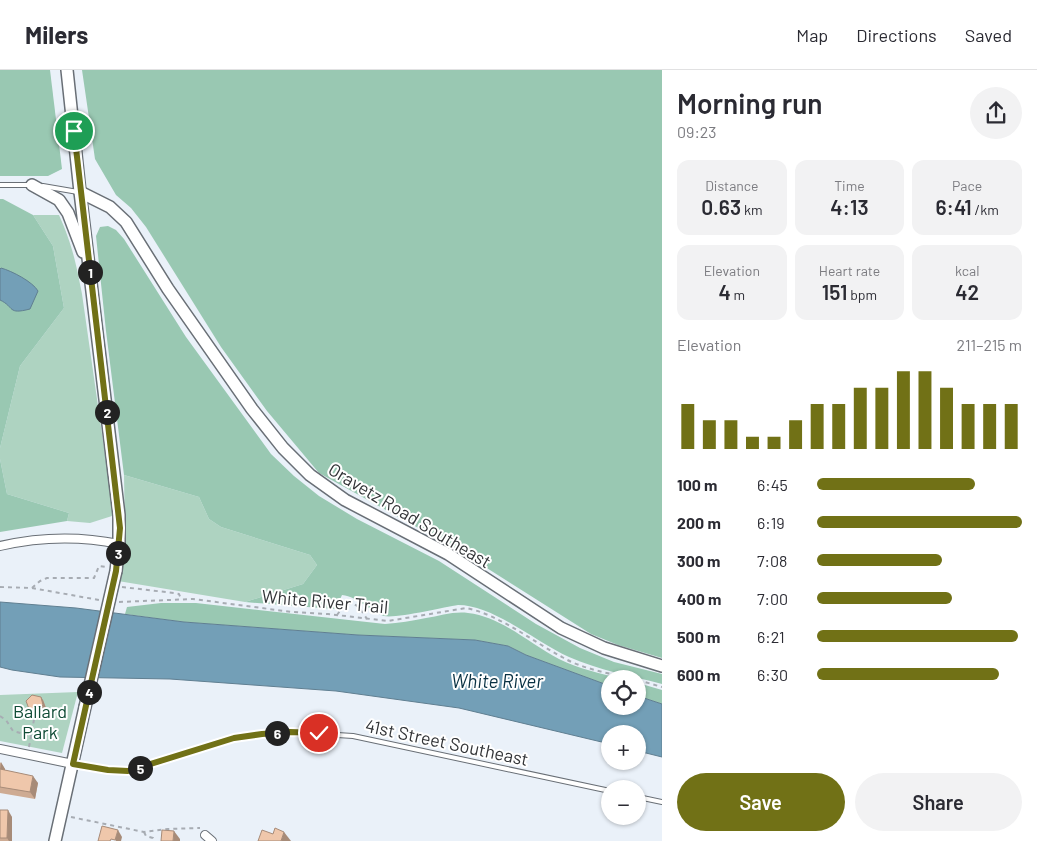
<!DOCTYPE html>
<meta charset="utf-8">
<style>
body{margin:0;font-family:Barlow,sans-serif;background:#f2f2f3;color:#2b2b33;height:100vh;display:flex;flex-direction:column;font-size:19px;white-space:nowrap}
*{box-sizing:border-box;margin:0}
p{font-size:16px;color:#7c7c81}
.icon{flex:none;width:28px;height:28px;fill:none;stroke:currentColor;stroke-width:2;stroke-linecap:round;stroke-linejoin:round}
.map{position:relative;flex:1;overflow:hidden}
.details{display:flex;flex-direction:column;background:#fff;width:375px}
.details>*{flex:none}
.controls{position:absolute;left:601px;top:600px;display:grid;gap:10px}
.controls a{display:grid;place-items:center;width:45px;height:45px;border-radius:50%;background:#fff;box-shadow:0 1px 4px #0004;font-size:25px}
.pin{position:absolute;display:grid;place-items:center;width:42px;height:42px;color:#fff;margin:-21px;border:2px solid #fff;border-radius:50%;box-shadow:0 1px 5px #0007}
.km{position:absolute;width:25px;height:25px;margin:-12px;border-radius:50%;background:#222;color:#fff;font-size:14px;line-height:25px;text-align:center}
.round{display:grid;place-items:center;flex:none;width:52px;height:52px;border-radius:26px;background:#f2f2f3}
.headline{display:flex;align-items:center;justify-content:space-between;height:85px;padding:0 15px}
h1{font-size:28px;font-weight:600;line-height:38px}
.metrics{display:grid;grid-template-columns:repeat(3,1fr);gap:8px;height:85px;padding:5px 15px}
.metrics div{display:grid;align-content:center;border-radius:12px;background:#f2f2f3;text-align:center}
.metrics b{font-size:21px;font-weight:600}
.metrics small{font-size:14px;font-weight:400}
.metrics p{font-size:14px}
.chart{height:140px;padding:10px 15px}
.chart p{display:flex;justify-content:space-between}
.chart svg{width:100%;height:90px;margin-top:5px;stroke:#717116;stroke-width:6}
.cta{display:flex;gap:10px;margin-top:auto;padding:10px 15px}
.cta a{flex:1;height:58px;border-radius:30px;background:#717116;color:#fff;font-size:20px;font-weight:600;line-height:58px;text-align:center}
.cta a+a{background:#f2f2f3;color:#2b2b33}
ul{padding:0 15px;list-style:none;font-size:16px}
li{display:grid;grid-template-columns:80px 60px 1fr;align-items:center;height:38px}
li i{height:12px;border-radius:6px;background:#717116}
header{display:flex;align-items:center;gap:30px;box-sizing:border-box;height:70px;padding:0 25px;background:#fff;border-bottom:1px solid #e1e1e2}
header strong{font-size:24px}
nav{display:flex;gap:28px;margin-inline-start:auto;font-size:18px}
main{display:flex;flex:1;min-height:0}
.map>svg:first-child{display:block}
.green{fill:#aed3c1}
.forest{fill:#99c8b2}
.water{fill:#739fb7;stroke:#607f91}
.lines{fill:none;stroke-linecap:round;stroke-linejoin:round}
.lane-casing{stroke:#696f76;stroke-width:6}
.street-casing{stroke:#696f76;stroke-width:10}
.secondary-casing{stroke:#696f76;stroke-width:14}
.path{stroke:#a7acb3;stroke-width:2;stroke-dasharray:4 4;stroke-linecap:butt}
.lane{stroke:#fff;stroke-width:4}
.street{stroke:#fff;stroke-width:8}
.secondary{stroke:#fff;stroke-width:11}
.secondary-bridge-casing{stroke:#696f76;stroke-width:14;stroke-linecap:butt}
.secondary-bridge{stroke:#fff;stroke-width:11}
.wall{fill:#ceab93}
.shaded-wall{fill:#a78b78}
.building{fill:#efc7ab;stroke:#a78b78}
.route-casing{stroke:#fff;stroke-width:10}
.route{stroke:#717116;stroke-width:6}
.labels{text-anchor:middle;dominant-baseline:central;stroke-width:4;stroke-linejoin:round;paint-order:stroke}
.street-label{font-size:18px;fill:#323437;stroke:#fff}
.park-label{font-size:18px;fill:#104c36;stroke:#fff}
.water-label{font-size:19px;font-style:italic;fill:#093143;stroke:#fff}
</style>
<header>
<strong>Milers</strong>
<nav><a>Map</a><a>Directions</a><a>Saved</a></nav>
</header>
<main>
<div class="map">
<svg width="662" height="771" viewBox="0 0 662 771">
<rect width="100%" height="100%" fill="#eaf1f9"/>
<g class="green">
<path d="M33 145H59C72 174 76 193 82 224L112 434V446L90 453 67 451 69 443 7 424 0 389V378L20 296 64 238 53 176Z"/>
<path d="M124 405 199 427 209 449 221 457 310 485 317 495 303 514 245 532 118 511 125 464Z"/>
<path d="M78 622 62 683 0 671V625Z"/>
</g>
<g class="forest">
<path d="M0 0H50L62 99 48 106H0Z"/>
<path d="M82 0H662V588L618 575 591 564 460 481 319 403 267 341 221 277 146 157 131 138 116 125 95 89Z"/>
<path d="M0 129H3L33 145 53 176 64 238 20 296 0 378Z"/>
<path d="M108 156 116 160 124 169 186 267 271 384 294 406 319 426 357 449 439 491 536 554 580 578 614 592 662 604V614C632 606 598 600 569 587 537 573 494 535 458 535 444 537 395 549 384 546 369 541 359 527 342 525L336 538 333 539 245 532 303 514 317 495 310 485 221 457 209 449 199 427 124 405 106 261 96 166 100 157Z"/>
<path d="M0 389 7 424 69 443 67 451 0 462Z"/>
<path d="M161 533H196L385 554C399 553 412 551 426 548 440 546 454 541 468 543 502 547 530 574 559 589 579 599 600 603 621 609H610V616L526 585 508 576 475 570 358 565 184 552 125 544 127 537Z"/>
<path d="M638 613 662 620V634L638 626Z"/>
</g>
<g class="water">
<path d="M1 198C12 201 33 212 38 221L30 239C7 245 15 237 0 230V199Z"/>
<path d="M0 532 76 538 184 552 358 565 475 570 508 576 526 585 610 616V636H638V626L662 634V687L638 681V664H610V674L459 638 336 621 170 609 60 607 12 600 0 597Z"/>
</g>
<g class="lines">
<g class="lane-casing">
<g id="lane">
<path d="M0 115H31"/>
<path d="M43 116 78 122"/>
<path d="M73 694 108 700 128 701 234 668 262 664 290 662 353 666 610 721"/>
<path d="M638 727 662 732"/>
</g>
</g>
<g class="street-casing">
<g id="street">
<path d="M0 476C39 467 80 466 119 474"/>
<path d="M0 679 73 694"/>
<path d="M205 765 212 771"/>
</g>
</g>
<g class="secondary-casing">
<g id="secondary">
<path d="M67 0 80 122 119 445V474L116 501"/>
<path d="M32 115 59 130 68 143 83 182"/>
<path d="M80 122 110 137 126 152 168 219 252 339 283 378 310 405 345 430 448 484 561 558 604 578 662 596"/>
<path d="M55 771 85 637"/>
</g>
</g>
<g class="path">
<path d="M0 517 32 518 99 530"/>
<path d="M122 517 174 523 179 524 181 529"/>
<path d="M32 518 40 511 47 508H94L99 496 106 497"/>
<path d="M119 532 193 529 292 542 328 544 388 551 466 538C500 545 532 571 562 587 582 599 609 603 632 609"/>
<path d="M337 545 345 534 352 533 359 537 367 549"/>
<path d="M638 610 662 617"/>
<path d="M0 646 6 650 13 661 31 666"/>
<path d="M29 677 35 644"/>
<path d="M71 747 144 762 168 759 200 758"/>
<path d="M144 762 146 766 153 768 154 771"/>
</g>
<use href="#lane" class="lane"/>
<use href="#street" class="street"/>
<use href="#secondary" class="secondary"/>
<g class="secondary-bridge-casing">
<path id="secondary-bridge" d="M85 637 116 501"/>
</g>
<use href="#secondary-bridge" class="secondary-bridge"/>
</g>
<g class="wall">
<path d="M43 630 46 638 40 645 31 643 29 639Z"/>
<path d="M0 692 5 699V700L38 713 35 729 0 723Z"/>
<path d="M0 740 12 747V771H0Z"/>
</g>
<g class="shaded-wall">
<path d="M41 627 43 630 46 638 40 645 37 641Z"/>
<path d="M1 692 5 699 4 706 0 700Z"/>
<path d="M33 706 38 713 35 729 30 722Z"/>
<path d="M8 740 12 747V771H9L7 768Z"/>
<path d="M118 760 122 767 121 771H116L115 770Z"/>
<path d="M174 761 180 769V771H173Z"/>
<path d="M284 762 291 771H281Z"/>
</g>
<g class="building">
<path d="M32 625 41 627 43 635 37 641 29 639 26 631Z"/>
<path d="M0 699 33 706 30 722 0 717Z"/>
<path d="M0 740H8L7 768H0Z"/>
<path d="M102 756 118 760 115 770 111 769 110 771H98Z"/>
<path d="M275 758 284 762 281 771H258L262 760 273 764Z"/>
<path d="M162 760 174 761 173 771H161Z"/>
</g>
<g class="lines">
<g class="route-casing">
<path id="route" d="M74 61 120 458 116 501 73 694 108 700 128 701 234 668 262 664 290 662 319 663"/>
</g>
<use href="#route" class="route"/>
</g>
<g class="labels">
<g class="street-label">
<text transform="translate(410 445) rotate(31)">Oravetz Road Southeast</text>
<text transform="translate(325 531) rotate(5)">White River Trail</text>
<text transform="translate(447 672) rotate(12)">41st Street Southeast</text>
</g>
<g class="park-label">
<text x="40" y="641">Ballard<tspan x="40" dy="21">Park</tspan></text>
</g>
<g class="water-label">
<text x="497" y="610">White River</text>
</g>
</g>
</svg>
<div class="controls">
<a><svg class="icon" aria-label="locate" viewBox="0 0 24 24"><circle cx="12" cy="12" r="6"/><path d="M12 2v4M12 18v4M2 12h4M18 12h4"/></svg></a>
<a>+</a>
<a>−</a>
</div>
<div class="pin" style="left:74px;top:61px;background:#1e9e55"><svg class="icon" aria-label="arrive" viewBox="0 0 24 24"><path d="M6 21V4h12l-3 4 3 4H6"/></svg></div>
<div class="pin" style="left:319px;top:663px;background:#d93025"><svg class="icon" aria-label="check" viewBox="0 0 24 24"><path d="M5 12l5 5 9-10"/></svg></div>
<b class="km" style="left:90px;top:202px">1</b>
<b class="km" style="left:107px;top:342px">2</b>
<b class="km" style="left:118px;top:483px">3</b>
<b class="km" style="left:89px;top:622px">4</b>
<b class="km" style="left:140px;top:698px">5</b>
<b class="km" style="left:277px;top:663px">6</b>
</div>
<section class="details">
<div class="headline"><div><h1>Morning run</h1><p>09:23</p></div><a class="round"><svg class="icon" aria-label="share" viewBox="0 0 24 24"><path d="M12 15V3M7 8l5-5 5 5M5 13v7h14v-7"/></svg></a></div>
<div class="metrics">
<div><p>Distance</p><b>0.63<small> km</small></b></div>
<div><p>Time</p><b>4:13</b></div>
<div><p>Pace</p><b>6:41<small> /km</small></b></div>
</div>
<div class="metrics">
<div><p>Elevation</p><b>4<small> m</small></b></div>
<div><p>Heart rate</p><b>151<small> bpm</small></b></div>
<div><p>kcal</p><b>42</b></div>
</div>
<div class="chart"><p><span>Elevation</span>211–215 m</p>
<svg viewBox="0 0 160 44" preserveAspectRatio="none"><path d="M5 44V22M15 44V30M25 44V30M35 44V38M45 44V38M55 44V30M65 44V22M75 44V22M85 44V14M95 44V14M105 44V6M115 44V6M125 44V14M135 44V22M145 44V22M155 44V22"/></svg>
</div>
<ul>
<li><b>100 m</b>6:45<i style="width:77%"></i></li>
<li><b>200 m</b>6:19<i style="width:100%"></i></li>
<li><b>300 m</b>7:08<i style="width:61%"></i></li>
<li><b>400 m</b>7:00<i style="width:66%"></i></li>
<li><b>500 m</b>6:21<i style="width:98%"></i></li>
<li><b>600 m</b>6:30<i style="width:89%"></i></li>
</ul>
<div class="cta"><a>Save</a><a>Share</a></div>
</section>
</main>
